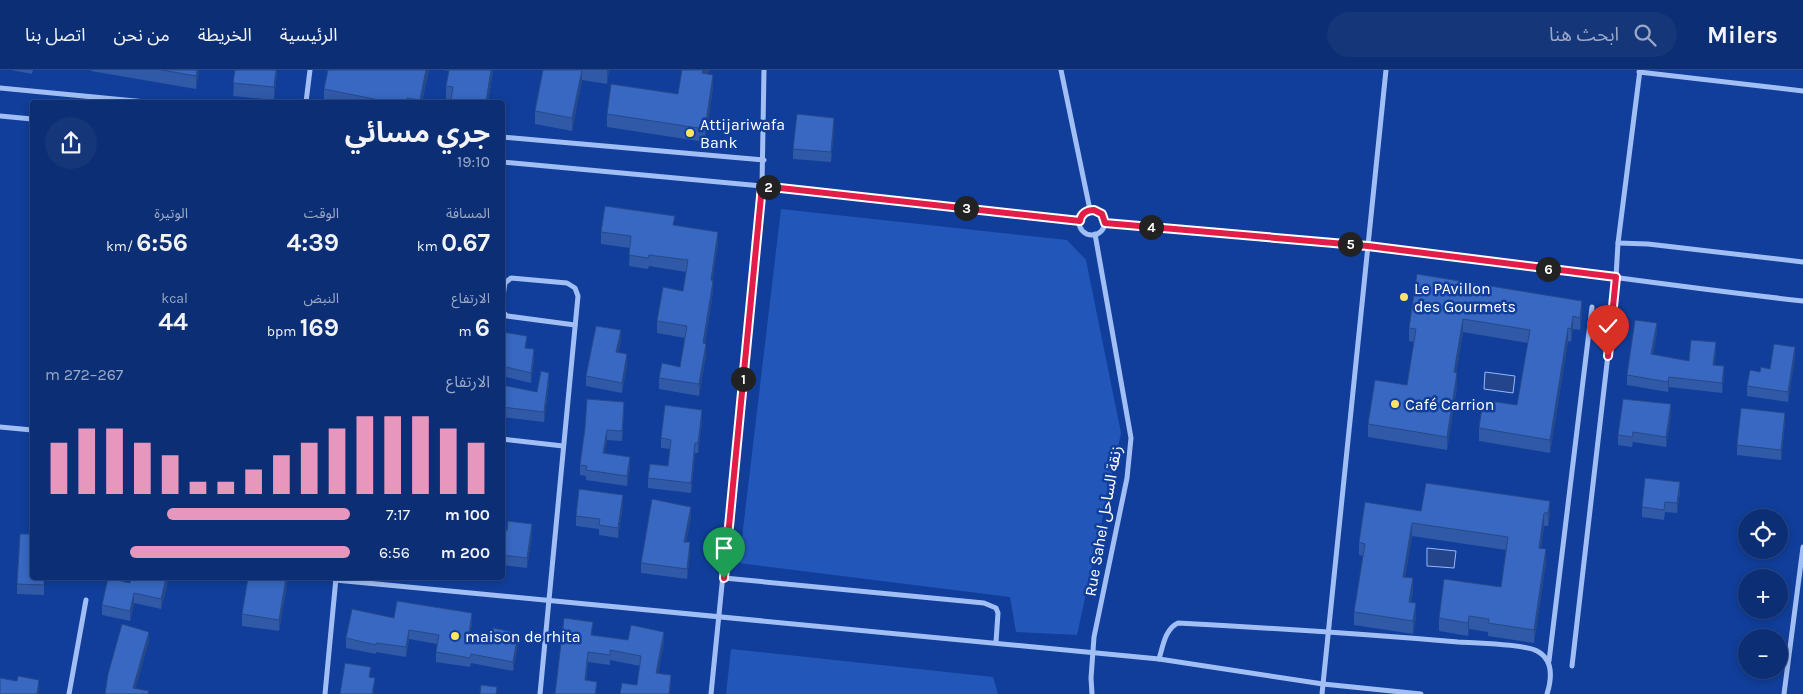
<!DOCTYPE html>
<html lang="ar">
<meta charset="utf-8">
<style>
body{margin:0;font-family:Karla,"Noto Sans Arabic",sans-serif;background:#153679;color:#f1f3f6;direction:rtl;height:100vh;display:flex;flex-direction:column;font-size:19px;white-space:nowrap}
*{box-sizing:border-box;margin:0}
p{font-size:16px;color:#9aa8c5}
.icon{flex:none;width:28px;height:28px;fill:none;stroke:currentColor;stroke-width:2;stroke-linecap:round;stroke-linejoin:round}
.map{position:relative;flex:1;overflow:hidden;direction:ltr}
.details{position:absolute;left:30px;top:30px;width:475px;height:480px;display:flex;flex-direction:column;background:#0c2e74;border-radius:5px;box-shadow:0 2px 8px #0003,0 0 0 1px #2c4a86;direction:rtl}
.details>*{flex:none}
.buttons{position:absolute;left:1738px;top:439px;display:grid;gap:10px}
.buttons a{display:grid;place-items:center;width:50px;height:50px;border-radius:50%;background:#0c2e74;box-shadow:0 2px 8px #0003,0 0 0 1px #2c4a86;font-size:25px}
.pin{position:absolute;display:grid;place-items:center;width:42px;height:42px;color:#fff;margin:-51px -21px;border-radius:50% 50% 50% 0;rotate:-45deg;box-shadow:0 0 5px #0007}
.pin .icon{rotate:45deg}
.km{position:absolute;width:25px;height:25px;margin:-12px;border-radius:50%;background:#222;color:#fff;font-size:14px;line-height:25px;text-align:center}
.round{display:grid;place-items:center;flex:none;width:52px;height:52px;border-radius:26px;background:#153679}
.head{display:flex;align-items:center;justify-content:space-between;height:85px;padding:0 15px}
h1{font-size:28px;font-weight:700;line-height:38px}
.stats{display:grid;grid-template-columns:repeat(3,1fr);gap:8px;height:85px;padding:5px 15px}
.stats div{display:grid;align-content:center}
.stats b{font-size:25px;font-weight:700}
.stats small{font-size:14px;font-weight:400}
.stats p{font-size:14px}
.chart{height:140px;padding:10px 15px}
.chart p{display:flex;justify-content:space-between}
.chart svg{width:100%;height:90px;margin-top:5px;stroke:#e797bd;stroke-width:6}
ul{padding:0 15px;list-style:none;font-size:16px}
li{display:grid;grid-template-columns:80px 60px 1fr;align-items:center;height:38px}
li i{height:12px;border-radius:6px;background:#e797bd}
header{display:flex;align-items:center;gap:30px;box-sizing:border-box;height:70px;padding:0 25px;background:#0c2e74;border-bottom:1px solid #2c4a86}
header strong{font-size:24px}
nav{display:flex;gap:28px;margin-inline-start:auto;font-size:18px}
.search{width:350px;height:45px;background:#153679;display:flex;align-items:center;gap:12px;box-sizing:border-box;padding:0 18px;border-radius:28px;color:#9aa8c5;font-size:19px}
.map>svg:first-child{display:block}
.green{fill:#2257b9}
.water{fill:#24458b;stroke:#94b8f8}
.lines{fill:none;stroke-linecap:round;stroke-linejoin:round}
.minor{stroke:#a2bff5;stroke-width:5}
.wall{fill:#3059a7}
.shaded-wall{fill:#274988}
.building{fill:#3868c2;stroke:#274988}
.route-casing{stroke:#fff;stroke-width:10}
.route{stroke:#e11d48;stroke-width:6}
.poi-dot{fill:#ffe366;stroke:#103e9a;stroke-width:2}
.labels{text-anchor:middle;dominant-baseline:central;stroke-width:5;stroke-linejoin:round;paint-order:stroke}
.poi-label{font-size:16px;fill:#fff;stroke:#103e9a;text-anchor:start}
.street-label{font-size:16px;fill:#fff;stroke:#103e9a}
</style>
<header>
<strong>Milers</strong>
<div class="search"><svg class="icon" aria-label="search" viewBox="0 0 24 24"><circle cx="10" cy="10" r="6"/><path d="M15 15l6 6"/></svg>ابحث هنا</div>
<nav><a>الرئيسية</a><a>الخريطة</a><a>من نحن</a><a>اتصل بنا</a></nav>
</header>
<div class="map">
<svg width="1803" height="624" viewBox="0 0 1803 624">
<rect width="100%" height="100%" fill="#103e9a"/>
<g class="green">
<path d="M781 139 1067 170 1086 190 1121 363 1077 565 1016 562 1010 527 739 493Z"/>
<path d="M731 579 993 607 998 624H726Z"/>
</g>
<g class="water">
<path d="M1485 302 1515 306 1513 323 1484 319Z"/>
<path d="M1427 478 1456 481 1454 498 1427 496Z"/>
</g>
<g class="lines">
<g class="minor">
<path d="M1061 0 1090 140"/>
<path d="M1639 2 1803 21"/>
<path d="M0 18 146 32"/>
<path d="M306 32 310 0"/>
<path d="M0 46 32 49"/>
<path d="M502 67 764 90"/>
<path d="M502 92 762 116 1080 151"/>
<circle cx="1092" cy="152" r="13"/>
<path d="M1105 153C1193 161 1281 167 1368 176 1514 192 1658 215 1803 231"/>
<path d="M1618 173 1648 174 1803 192"/>
<path d="M502 233 505 213 511 208 567 213 575 218 578 226 540 624"/>
<path d="M502 241 507 246 575 255"/>
<path d="M0 357 32 360"/>
<path d="M502 369 563 376"/>
<path d="M724 508 984 533 996 538 998 543 996 572"/>
<path d="M335 510 1159 589 1323 614 1421 624"/>
<path d="M1159 589C1163 576 1165 559 1178 553 1272 558 1365 564 1458 572 1474 573 1525 574 1537 581 1554 590 1552 608 1547 624"/>
<path d="M1549 591 1592 237"/>
<path d="M1572 596 1615 224 1618 173 1640 0"/>
<path d="M69 624 86 530"/>
<path d="M325 624 336 508"/>
<path d="M711 624 762 116 764 0"/>
<path d="M1092 624 1091 608 1094 567 1127 408 1131 368 1095 164"/>
<path d="M1322 624 1386 0"/>
<path d="M1784 624 1803 477"/>
</g>
</g>
<g class="wall">
<path d="M11 0H33L32 4Z"/>
<path d="M91 0H199L196 19 91 1Z"/>
<path d="M235 0H277L274 30 233 26Z"/>
<path d="M328 0H429L422 32H324V19Z"/>
<path d="M443 0H493L488 32H451V30L446 29V16L449 1Z"/>
<path d="M543 0H609L607 14 582 10 572 61 535 54V41Z"/>
<path d="M682 0H709L707 4 713 18 705 72 607 57V44L678 24Z"/>
<path d="M834 58 831 92 793 89V79Z"/>
<path d="M675 156 718 173 712 211 713 222 705 273 706 285 699 326 659 319V308L680 297 685 268 657 263V251L683 221 686 202 649 196 648 199 629 196 630 178 601 174V162Z"/>
<path d="M1417 204 1582 244 1580 260 1573 259 1571 272 1568 271 1550 383 1479 371V358L1517 335 1528 273 1463 262 1456 302 1457 316 1447 380 1368 367V354L1407 315 1414 272 1409 271V258Z"/>
<path d="M502 262 527 278 534 289 531 313 502 306Z"/>
<path d="M1657 263 1653 284 1689 291 1716 282 1714 295 1724 306 1722 323 1669 317 1668 322 1627 315V305Z"/>
<path d="M621 270 618 282 627 294 622 323 586 316V306Z"/>
<path d="M1795 287 1788 332 1747 326V316L1760 302 1770 299Z"/>
<path d="M549 312 544 352 502 347V315L537 322Z"/>
<path d="M624 342 622 371 607 370 604 383 630 397 627 416 586 410V406L580 405V395L585 358Z"/>
<path d="M1671 344 1666 377 1633 372 1632 377 1618 375V365Z"/>
<path d="M702 350 698 383H695L691 423 648 418V408L668 396 670 379 661 378V368Z"/>
<path d="M1785 353 1781 390 1737 385V375Z"/>
<path d="M1680 422 1677 443 1665 442 1664 450 1642 447V437Z"/>
<path d="M1550 431V444L1548 456H1544L1541 478 1546 492 1534 573 1488 566V562L1469 559 1468 566 1439 561V548L1501 517 1506 480 1412 466 1405 507 1413 521 1411 532 1416 546 1413 564 1354 555V542L1363 486 1359 485V472L1421 441Z"/>
<path d="M623 435 618 468 599 465V459L576 456V446Z"/>
<path d="M691 447 686 472 690 482 687 509 641 503V493Z"/>
<path d="M502 460 532 464 527 498 502 495Z"/>
<path d="M32 508H44V525L17 524V514Z"/>
<path d="M168 508V511L161 539 134 533 130 551 102 545V535L130 513Z"/>
<path d="M248 508H288L279 561 242 556V544Z"/>
<path d="M394 548 472 553 469 570 490 573 518 572 513 601 471 593 470 597 436 592V582L437 574 409 569 406 587 376 582V584L346 578V568Z"/>
<path d="M593 562 592 565 628 570 664 572 658 603 671 615H637L640 596 610 590V595L588 592 586 610 597 612 596 624H555Z"/>
</g>
<g class="shaded-wall">
<path d="M197 0H199L196 19V6Z"/>
<path d="M276 0H277L274 30V17Z"/>
<path d="M426 0H429L422 32H420Z"/>
<path d="M491 0H493L488 32H486Z"/>
<path d="M582 0V10L572 61V48Z"/>
<path d="M607 0H609L607 14Z"/>
<path d="M703 0H709L702 16V3Z"/>
<path d="M713 5V18L705 72V59Z"/>
<path d="M834 48V58L831 92V82Z"/>
<path d="M718 162V173L711 222V210Z"/>
<path d="M713 211V222L703 285V273Z"/>
<path d="M1582 231V244L1580 260V248Z"/>
<path d="M1573 246V259L1571 272V259Z"/>
<path d="M1463 249V262L1454 315V302Z"/>
<path d="M1657 253V263L1651 294V284Z"/>
<path d="M1568 258V271L1550 383V370Z"/>
<path d="M621 260V270L616 292V282Z"/>
<path d="M1716 272V282L1713 305V295Z"/>
<path d="M706 274V285L699 326V314Z"/>
<path d="M1795 277V287L1788 332V322Z"/>
<path d="M534 279V289L531 313V303Z"/>
<path d="M627 284V294L622 323V313Z"/>
<path d="M1724 296V306L1722 323V313Z"/>
<path d="M549 303V312L544 352V342Z"/>
<path d="M1457 303V316L1447 380V367Z"/>
<path d="M1669 307V317L1668 322V312Z"/>
<path d="M624 332V342L622 371V361Z"/>
<path d="M1671 334V344L1666 377V367Z"/>
<path d="M702 340V350L698 383V373Z"/>
<path d="M1785 343V353L1781 390V380Z"/>
<path d="M607 360V370L603 393V383Z"/>
<path d="M695 373V383L691 423V413Z"/>
<path d="M630 387V397L627 416V406Z"/>
<path d="M1680 412V422L1677 443V433Z"/>
<path d="M623 425V435L618 468V458Z"/>
<path d="M1550 431V444L1548 456V443Z"/>
<path d="M691 437V447L684 482V472Z"/>
<path d="M1544 443V456L1539 491V478Z"/>
<path d="M1412 453V466L1403 520V507Z"/>
<path d="M532 454V464L527 498V488Z"/>
<path d="M690 472V482L687 509V499Z"/>
<path d="M1546 479V492L1534 573V560Z"/>
<path d="M166 508H168V511L161 539V529Z"/>
<path d="M286 508H288L279 561V550Z"/>
<path d="M1413 508V521L1409 545V532Z"/>
<path d="M134 523V533L130 551V541Z"/>
<path d="M1416 533V546L1413 564V551Z"/>
<path d="M472 543V553L468 579V570Z"/>
<path d="M1469 546V559L1468 566V553Z"/>
<path d="M409 560V569L406 587V577Z"/>
<path d="M149 562V572L134 624 133 618Z"/>
<path d="M664 562V572L656 613V603Z"/>
<path d="M518 563V572L513 601V592Z"/>
<path d="M588 582V592L585 620V610Z"/>
<path d="M671 605V615L670 624H669Z"/>
<path d="M375 608 374 624H372Z"/>
<path d="M39 610V624H37Z"/>
</g>
<g class="building">
<path d="M162 0H197L196 6Z"/>
<path d="M235 0H276L274 17 233 13Z"/>
<path d="M328 0H426L420 30 407 28 406 32H389L324 19Z"/>
<path d="M449 0H491L486 32H467L451 30 453 17 446 16Z"/>
<path d="M543 0H582L572 48 535 41Z"/>
<path d="M682 0H703L702 3 713 5 705 59 607 44 611 14 678 24Z"/>
<path d="M797 44 834 48 831 82 793 79Z"/>
<path d="M605 136 675 146 673 155 718 162 711 210 713 211 703 273 706 274 699 314 659 308 662 293 680 297 687 256 657 251 663 217 683 221 688 190 649 185 648 188 629 185 631 166 601 162Z"/>
<path d="M1417 204 1582 231 1580 248 1573 246 1571 259 1568 258 1550 370 1479 358 1483 330 1517 335 1530 260 1463 249 1454 302 1457 303 1447 367 1368 354 1375 310 1407 315 1416 259 1409 258Z"/>
<path d="M1635 250 1657 253 1651 284 1689 291 1691 270 1716 272 1713 295 1724 296 1722 313 1669 307 1668 312 1627 305Z"/>
<path d="M596 256 621 260 616 282 627 284 622 313 586 306Z"/>
<path d="M502 262 527 266 525 278 534 279 531 303 502 296Z"/>
<path d="M1774 274 1795 277 1788 322 1747 316 1750 300 1760 302 1761 297 1770 299Z"/>
<path d="M541 301 549 303 544 342 502 337V315L537 322Z"/>
<path d="M587 329 624 332 622 361 607 360 603 383 630 387 627 406 586 400 587 396 580 395 585 358Z"/>
<path d="M1623 329 1671 334 1666 367 1633 362 1632 367 1618 365Z"/>
<path d="M665 335 702 340 698 373H695L691 413 648 408 650 394 668 396 671 370 661 368Z"/>
<path d="M1741 338 1785 343 1781 380 1737 375Z"/>
<path d="M1645 408 1680 412 1677 433 1665 432 1664 440 1642 437Z"/>
<path d="M1426 413 1550 431 1548 443H1544L1539 478 1546 479 1534 560 1488 553 1489 549 1469 546 1468 553 1439 548 1444 509 1501 517 1508 467 1412 453 1403 507 1413 508 1409 532 1416 533 1413 551 1354 542 1365 474 1359 472 1365 432 1421 441Z"/>
<path d="M579 419 623 425 618 458 599 455 600 449 576 446Z"/>
<path d="M652 429 691 437 684 472H690L687 499 641 493Z"/>
<path d="M508 451 532 454 527 488 502 485V460L507 461Z"/>
<path d="M20 464H32V508H44V515L17 514Z"/>
<path d="M108 508 130 513 131 508H166L161 529 134 523 130 541 102 535Z"/>
<path d="M248 508H286L279 550 242 544Z"/>
<path d="M397 531 472 543 468 570 490 573 493 558 518 563 513 592 471 584 470 588 436 582 439 565 409 560 406 577 376 573V575L346 568 352 539 394 548Z"/>
<path d="M564 548 593 552 591 565 628 570 631 555 664 562 656 603 671 605 669 624H620L622 613 637 615 641 586 610 580V585L588 582 585 610 597 612 595 624H555Z"/>
<path d="M122 554 149 562 133 618 149 621 148 624H105L108 604Z"/>
<path d="M345 593 371 597 369 607 375 608 372 624H340Z"/>
<path d="M18 606 39 610 37 624H0V608L17 611Z"/>
<path d="M481 615 497 617 496 624H480Z"/>
</g>
<g class="lines">
<g class="route-casing">
<path id="route" d="M724 508 762 116 1080 151C1081 143 1087 140 1094 140L1102 144 1105 153 1368 176 1616 207 1608 286"/>
</g>
<use href="#route" class="route"/>
</g>
<g class="poi-dot">
<circle cx="690" cy="63" r="5"/>
<circle cx="1404" cy="227" r="5"/>
<circle cx="1395" cy="334" r="5"/>
<circle cx="455" cy="566" r="5"/>
</g>
<g class="labels">
<g class="poi-label">
<text x="700" y="54">Attijariwafa<tspan x="700" dy="18">Bank</tspan></text>
<text x="1414" y="218">Le PAvillon<tspan x="1414" dy="18">des Gourmets</tspan></text>
<text x="1405" y="334">Café Carrion</text>
<text x="465" y="566">maison de rhita</text>
</g>
<g class="street-label">
<text transform="translate(1103 451) rotate(-80)">Rue Sahel زنقة الساحل</text>
</g>
</g>
</svg>
<div class="buttons">
<a><svg class="icon" aria-label="locate" viewBox="0 0 24 24"><circle cx="12" cy="12" r="6"/><path d="M12 2v4M12 18v4M2 12h4M18 12h4"/></svg></a>
<a>+</a>
<a>−</a>
</div>
<div class="pin" style="left:724px;top:508px;background:#1e9e55"><svg class="icon" aria-label="arrive" viewBox="0 0 24 24"><path d="M6 21V4h12l-3 4 3 4H6"/></svg></div>
<div class="pin" style="left:1608px;top:286px;background:#d93025"><svg class="icon" aria-label="check" viewBox="0 0 24 24"><path d="M5 12l5 5 9-10"/></svg></div>
<b class="km" style="left:743px;top:309px">1</b>
<b class="km" style="left:768px;top:117px">2</b>
<b class="km" style="left:966px;top:138px">3</b>
<b class="km" style="left:1151px;top:157px">4</b>
<b class="km" style="left:1350px;top:174px">5</b>
<b class="km" style="left:1548px;top:199px">6</b>
<section class="details">
<div class="head"><div><h1>جري مسائي</h1><p>19:10</p></div><a class="round"><svg class="icon" aria-label="share" viewBox="0 0 24 24"><path d="M12 15V3M7 8l5-5 5 5M5 13v7h14v-7"/></svg></a></div>
<div class="stats">
<div><p>المسافة</p><b>0.67<small> km</small></b></div>
<div><p>الوقت</p><b>4:39</b></div>
<div><p>الوتيرة</p><b>6:56<small> /km</small></b></div>
</div>
<div class="stats">
<div><p>الارتفاع</p><b>6<small> m</small></b></div>
<div><p>النبض</p><b>169<small> bpm</small></b></div>
<div><p>kcal</p><b>44</b></div>
</div>
<div class="chart"><p><span>الارتفاع</span>267–272 m</p>
<svg viewBox="0 0 160 44" preserveAspectRatio="none"><path d="M5 44V19M15 44V12M25 44V12M35 44V19M45 44V25M55 44V38M65 44V38M75 44V32M85 44V25M95 44V19M105 44V12M115 44V6M125 44V6M135 44V6M145 44V12M155 44V19"/></svg>
</div>
<ul>
<li><b>100 m</b>7:17<i style="width:60%"></i></li>
<li><b>200 m</b>6:56<i style="width:72%"></i></li>
</ul>
</section>
</div>
